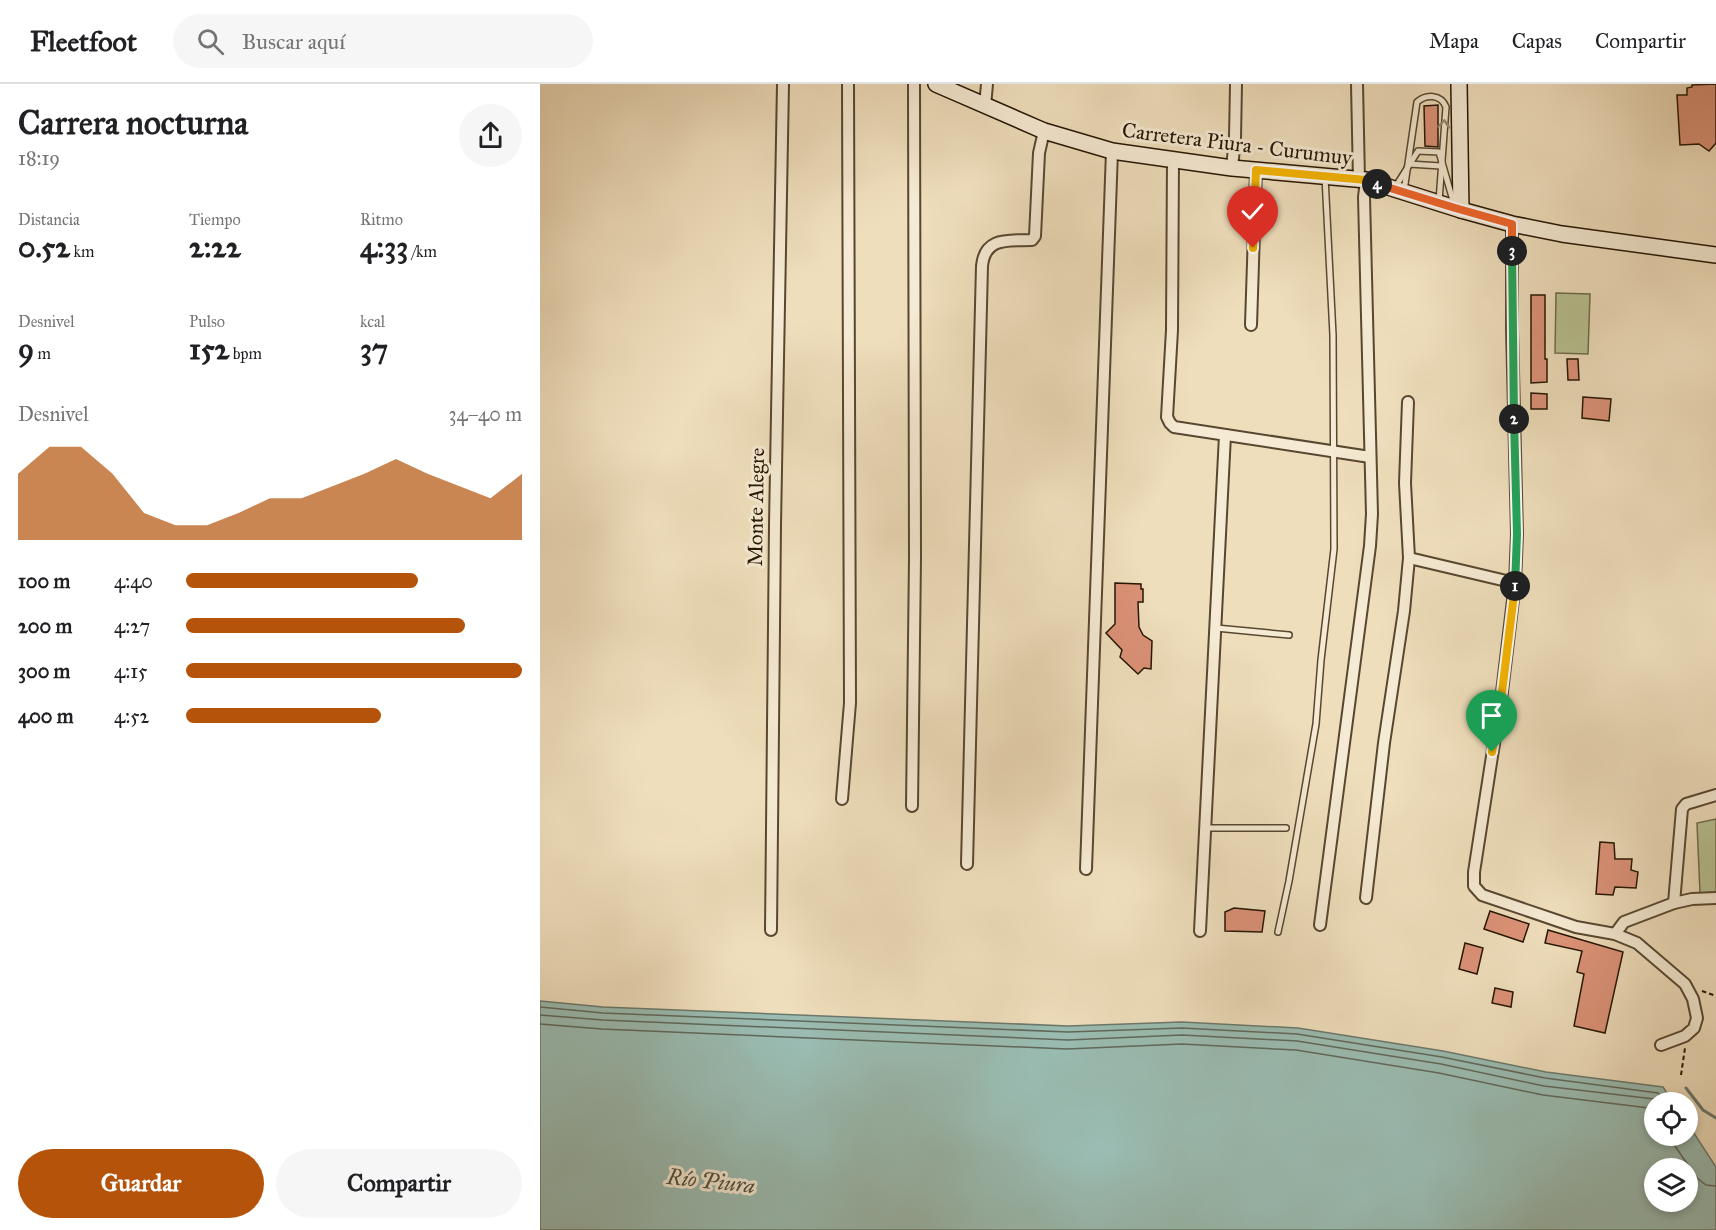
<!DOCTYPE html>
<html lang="es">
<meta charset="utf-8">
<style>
body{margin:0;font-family:"IM FELL Great Primer",serif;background:#f6f6f6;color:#202124;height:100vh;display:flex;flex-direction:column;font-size:22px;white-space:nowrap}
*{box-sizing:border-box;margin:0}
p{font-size:20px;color:#757577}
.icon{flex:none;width:33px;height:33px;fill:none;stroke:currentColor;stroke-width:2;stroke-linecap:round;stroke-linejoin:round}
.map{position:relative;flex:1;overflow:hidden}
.side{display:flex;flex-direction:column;background:#fff;width:540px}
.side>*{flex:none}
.buttons{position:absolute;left:1104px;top:1008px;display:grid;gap:12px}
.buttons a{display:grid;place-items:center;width:54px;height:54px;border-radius:50%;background:#fff;box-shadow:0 3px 9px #0003;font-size:30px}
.pin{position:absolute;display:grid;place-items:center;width:51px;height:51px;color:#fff;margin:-62px -26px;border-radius:50% 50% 50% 0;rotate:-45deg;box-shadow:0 0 6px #0007}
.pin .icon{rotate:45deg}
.km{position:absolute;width:30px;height:30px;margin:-15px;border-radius:50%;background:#222;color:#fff;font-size:16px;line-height:30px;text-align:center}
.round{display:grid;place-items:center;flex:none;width:63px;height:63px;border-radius:32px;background:#f6f6f6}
.summary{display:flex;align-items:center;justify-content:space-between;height:102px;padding:0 18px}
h1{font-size:33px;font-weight:700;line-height:45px}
.stats{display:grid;grid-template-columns:repeat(3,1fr);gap:9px;height:102px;padding:6px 18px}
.stats div{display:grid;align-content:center}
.stats b{font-size:30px;font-weight:700}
.stats small{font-size:16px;font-weight:400}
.stats p{font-size:16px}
.chart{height:168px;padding:12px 18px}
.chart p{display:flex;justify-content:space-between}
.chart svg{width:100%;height:108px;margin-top:6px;fill:#b45309;opacity:.7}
.cta{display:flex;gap:12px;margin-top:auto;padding:12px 18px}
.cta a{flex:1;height:69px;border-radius:36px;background:#b45309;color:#fff;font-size:24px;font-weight:700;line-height:69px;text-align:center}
.cta a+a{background:#f6f6f6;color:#202124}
ul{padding:0 18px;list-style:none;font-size:20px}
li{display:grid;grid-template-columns:96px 72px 1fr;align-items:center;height:45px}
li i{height:15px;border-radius:8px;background:#b45309}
header{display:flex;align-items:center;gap:36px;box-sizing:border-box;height:84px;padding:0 30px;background:#fff;border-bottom:2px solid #e0e0e0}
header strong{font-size:28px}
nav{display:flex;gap:33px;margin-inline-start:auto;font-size:21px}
.search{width:420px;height:54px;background:#f6f6f6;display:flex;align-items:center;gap:15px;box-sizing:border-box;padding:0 21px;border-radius:33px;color:#757577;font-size:22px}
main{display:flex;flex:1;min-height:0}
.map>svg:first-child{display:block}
.green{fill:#b8c191;stroke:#6e6b4a;stroke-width:1.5}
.water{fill:#9abcb2;stroke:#6b796c;stroke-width:1.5;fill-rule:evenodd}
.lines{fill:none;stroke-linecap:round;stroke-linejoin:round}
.shore{stroke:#60685a;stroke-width:1.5}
.stream{stroke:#6b796c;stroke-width:3}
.building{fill:#dc9278;stroke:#251502;stroke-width:1.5}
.lane-casing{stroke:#584730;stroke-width:8}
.street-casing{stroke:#584730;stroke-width:14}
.secondary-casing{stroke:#251502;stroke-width:18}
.path{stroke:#251502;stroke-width:2;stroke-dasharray:4.5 3;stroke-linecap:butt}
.lane{stroke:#f5ead3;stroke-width:5}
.street{stroke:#f5ead3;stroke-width:10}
.secondary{stroke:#f5ead3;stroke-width:15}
.oneway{stroke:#978a75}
.split-1-casing{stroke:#fff;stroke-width:12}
.split-2-casing{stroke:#fff;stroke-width:12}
.split-3-casing{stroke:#fff;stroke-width:12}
.split-4-casing{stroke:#fff;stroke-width:12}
.split-5-casing{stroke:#fff;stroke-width:12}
.split-1{stroke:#f5b400;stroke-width:8}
.split-2{stroke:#22a559;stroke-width:8}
.split-3{stroke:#22a559;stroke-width:8}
.split-4{stroke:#f0652b;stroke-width:8}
.split-5{stroke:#f5b400;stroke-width:8}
.labels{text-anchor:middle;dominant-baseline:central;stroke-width:6;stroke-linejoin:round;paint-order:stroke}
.street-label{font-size:21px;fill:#251502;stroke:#f5ead3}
.water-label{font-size:22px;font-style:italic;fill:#4e4f40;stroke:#f5ead3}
</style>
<header>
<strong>Fleetfoot</strong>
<div class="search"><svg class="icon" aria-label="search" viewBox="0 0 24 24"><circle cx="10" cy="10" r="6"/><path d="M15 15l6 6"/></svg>Buscar aquí</div>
<nav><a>Mapa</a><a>Capas</a><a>Compartir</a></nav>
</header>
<main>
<section class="side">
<div class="summary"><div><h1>Carrera nocturna</h1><p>18:19</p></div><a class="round"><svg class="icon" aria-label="share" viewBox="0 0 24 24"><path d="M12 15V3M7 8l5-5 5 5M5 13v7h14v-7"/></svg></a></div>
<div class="stats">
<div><p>Distancia</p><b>0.52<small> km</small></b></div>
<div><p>Tiempo</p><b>2:22</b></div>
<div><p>Ritmo</p><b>4:33<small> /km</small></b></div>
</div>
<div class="stats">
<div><p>Desnivel</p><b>9<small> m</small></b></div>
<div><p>Pulso</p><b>152<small> bpm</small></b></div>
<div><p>kcal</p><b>37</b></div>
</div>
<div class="chart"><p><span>Desnivel</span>34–40 m</p>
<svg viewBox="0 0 160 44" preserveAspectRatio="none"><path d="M0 44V17L10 6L20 6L30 17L40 33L50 38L60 38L70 33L80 27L90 27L100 22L110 17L120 11L130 17L140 22L150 27L160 17V44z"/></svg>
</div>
<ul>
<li><b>100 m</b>4:40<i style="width:69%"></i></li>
<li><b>200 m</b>4:27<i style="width:83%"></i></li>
<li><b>300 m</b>4:15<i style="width:100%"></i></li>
<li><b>400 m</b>4:52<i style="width:58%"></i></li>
</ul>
<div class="cta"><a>Guardar</a><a>Compartir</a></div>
</section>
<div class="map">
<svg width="1176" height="1146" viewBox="0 0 1176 1146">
<rect width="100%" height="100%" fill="#efdebc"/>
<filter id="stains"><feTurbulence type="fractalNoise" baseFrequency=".00333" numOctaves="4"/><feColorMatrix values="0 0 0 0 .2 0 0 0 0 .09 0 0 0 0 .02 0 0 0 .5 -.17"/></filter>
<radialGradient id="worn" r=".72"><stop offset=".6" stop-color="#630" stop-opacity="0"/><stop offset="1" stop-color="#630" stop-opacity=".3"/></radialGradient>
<g class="green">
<path d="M1016 209 1050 210 1048 270 1015 269Z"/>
<path d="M1176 735V809H1160L1157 739Z"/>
</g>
<path class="water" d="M0 917 63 923 528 942 642 938 758 944 903 967 1006 988 1123 1003 1133 1018H1114V1052H1148V1040L1176 1083V1146H0ZM1114 1084H1148V1118H1114Z"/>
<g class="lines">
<g class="shore">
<path d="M0 923 63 929 528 948 642 944 757 950 902 973 1005 994 1118 1009 1126 1018"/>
<path d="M0 931 63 936 528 956 642 951 757 957 901 980 1004 1002 1114 1015 1117 1018"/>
<path d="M0 940 62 945 527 965 642 960 756 966 899 989 1003 1011 1109 1024 1114 1031"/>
<path d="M1128 1052 1157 1094 1166 1101 1176 1102"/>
</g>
<path class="stream" d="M1146 1004 1163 1026 1176 1034"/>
</g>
<g class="building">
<path d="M1176 0V59L1169 67 1159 60 1140 61 1137 11H1147V4L1152 3V1Z"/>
<path d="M898 21V63L885 62 884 22Z"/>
<path d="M991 211H1005V275H1007V298L991 299Z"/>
<path d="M1027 275H1038L1039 296H1028Z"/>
<path d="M991 309 1007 310V325H991Z"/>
<path d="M1043 313 1071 315 1069 337 1042 334Z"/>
<path d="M575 499 601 500V505H603V518H598L599 543 603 551 612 557 611 585 604 584 598 590 580 573 582 566 566 549 575 540Z"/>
<path d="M1060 758 1074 759 1075 775H1092L1091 786 1098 788 1096 804 1075 803 1073 811 1056 810Z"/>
<path d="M694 824 725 827 722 848 685 847V828Z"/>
<path d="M950 827 989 840 983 858 944 845Z"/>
<path d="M1008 846 1083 868 1065 949 1034 942 1044 890 1037 888 1042 867 1005 859Z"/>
<path d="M925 859 943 864 937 890 919 885Z"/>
<path d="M955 904 973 908 971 923 952 919Z"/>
</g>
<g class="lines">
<g class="lane-casing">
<g id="lane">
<path d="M869 80 901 82"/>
<path d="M856 102 878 67 899 68 914 120"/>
<path d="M864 107 877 18C886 10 901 10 906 23L899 117"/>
<path d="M676 544 749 551"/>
<path d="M666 744H746"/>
<path d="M738 848 749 797 776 640 781 576 794 465 793 251 785 93"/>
</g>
</g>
<g class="street-casing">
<g id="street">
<path d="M817 0 819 96"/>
<path d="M445 22 447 0"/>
<path d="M633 76 632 246 627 333 630 339 634 343 830 373"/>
<path d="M692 84 695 54 696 0"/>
<path d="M972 140V245L977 450 975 499 962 608 934 788V802L942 811 1036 843 1075 850 1097 859 1145 900 1153 915 1157 934 1154 944 1145 952 1121 961"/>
<path d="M711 241 716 86"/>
<path d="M869 474 975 499"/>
<path d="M302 715 310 619 308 0"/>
<path d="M372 722 375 474 374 0"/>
<path d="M427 780 442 182C445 152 469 157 492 156L495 152 499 69 504 47"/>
<path d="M546 785 572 67"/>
<path d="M826 814 844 659 864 527 869 474 865 399 868 318"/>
<path d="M1134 819 1142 725 1146 720 1176 711"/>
<path d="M780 841 830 462 832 430 824 113 826 96"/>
<path d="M231 846 235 441 243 0"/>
<path d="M660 847 685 351"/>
<path d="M1075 850 1084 838 1134 819 1152 815 1176 814"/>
</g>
</g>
<g class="secondary-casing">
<g id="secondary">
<path d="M396 0 504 47 572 67 692 84 826 96 921 126 972 140 1022 150 1176 171"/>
<path d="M919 0 921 126"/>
</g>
</g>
<g class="path">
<path d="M1162 907 1176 912"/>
<path d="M1141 991 1145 964"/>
</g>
<use href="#lane" class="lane"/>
<use href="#street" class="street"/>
<use href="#secondary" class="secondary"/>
</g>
<defs><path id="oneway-chevron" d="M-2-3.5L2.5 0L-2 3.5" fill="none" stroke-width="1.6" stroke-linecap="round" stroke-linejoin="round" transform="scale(1.5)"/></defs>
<use class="oneway" href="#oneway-chevron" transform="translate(904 40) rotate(-85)"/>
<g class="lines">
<g class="split-1-casing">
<path id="split-1" d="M952 668 962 608 975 502"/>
</g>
<g class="split-2-casing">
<path id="split-2" d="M974 335 977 450 975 502"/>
</g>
<g class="split-3-casing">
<path id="split-3" d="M972 167 974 335"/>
</g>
<g class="split-4-casing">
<path id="split-4" d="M837 100 915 124 972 140V167"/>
</g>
<g class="split-5-casing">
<path id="split-5" d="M713 164 716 86 826 96 837 100"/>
</g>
<use href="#split-1" class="split-1"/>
<use href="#split-2" class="split-2"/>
<use href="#split-3" class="split-3"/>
<use href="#split-4" class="split-4"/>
<use href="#split-5" class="split-5"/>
</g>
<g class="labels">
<g class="street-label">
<text transform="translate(697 60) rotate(7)">Carretera Piura - Curumuy</text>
<text transform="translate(216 423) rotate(-89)">Monte Alegre</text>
</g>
<g class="water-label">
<text transform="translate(171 1097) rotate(6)">Río Piura</text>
</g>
</g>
<rect width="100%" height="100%" filter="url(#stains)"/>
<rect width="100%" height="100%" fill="url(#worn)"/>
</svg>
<div class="buttons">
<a><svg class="icon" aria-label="locate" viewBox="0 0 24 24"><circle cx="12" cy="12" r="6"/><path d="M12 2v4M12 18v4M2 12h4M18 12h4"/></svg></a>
<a><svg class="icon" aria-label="layers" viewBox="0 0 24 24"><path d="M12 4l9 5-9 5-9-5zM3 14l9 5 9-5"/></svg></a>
</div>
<div class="pin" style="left:952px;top:668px;background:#1e9e55"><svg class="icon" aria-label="arrive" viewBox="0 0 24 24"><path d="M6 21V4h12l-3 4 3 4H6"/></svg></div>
<div class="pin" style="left:713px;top:164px;background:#d93025"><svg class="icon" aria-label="check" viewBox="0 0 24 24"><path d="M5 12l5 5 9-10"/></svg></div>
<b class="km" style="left:975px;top:502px">1</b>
<b class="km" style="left:974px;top:335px">2</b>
<b class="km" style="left:972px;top:167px">3</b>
<b class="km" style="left:837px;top:100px">4</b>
</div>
</main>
